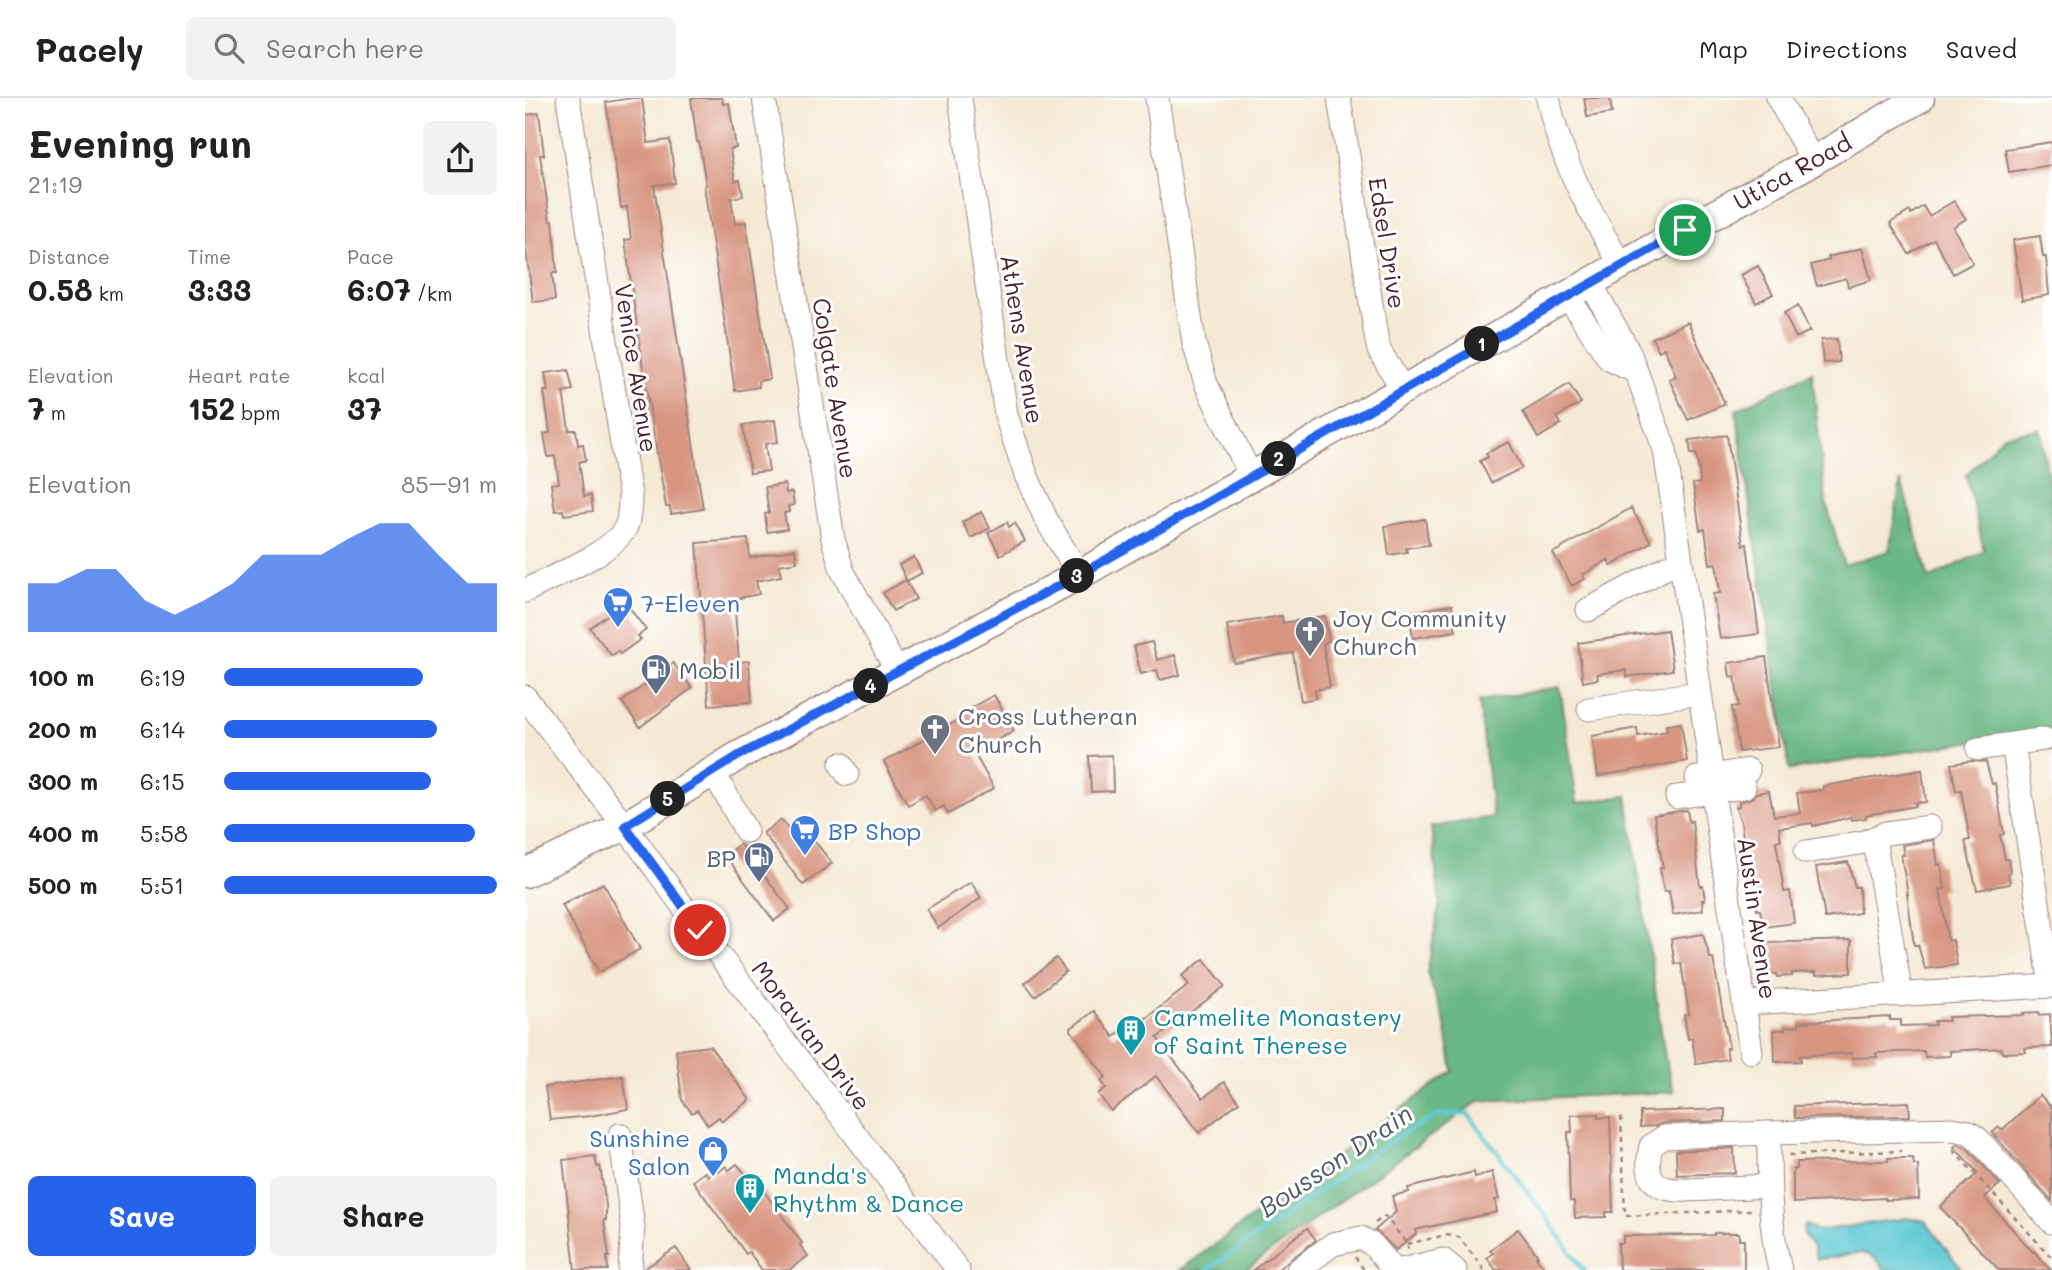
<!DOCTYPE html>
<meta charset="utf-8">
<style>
body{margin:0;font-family:Mali,sans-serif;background:#f2f2f2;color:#222;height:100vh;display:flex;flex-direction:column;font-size:26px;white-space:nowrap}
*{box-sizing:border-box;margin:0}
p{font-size:23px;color:#767676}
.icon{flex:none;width:38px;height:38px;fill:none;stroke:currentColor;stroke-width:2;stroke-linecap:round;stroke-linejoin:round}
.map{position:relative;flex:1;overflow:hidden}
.sheet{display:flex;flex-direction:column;background:#fff;width:525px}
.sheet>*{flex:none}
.pin{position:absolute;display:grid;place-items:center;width:60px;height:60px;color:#fff;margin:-30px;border:4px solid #fff;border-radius:50%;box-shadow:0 2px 7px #0007}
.km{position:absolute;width:35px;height:35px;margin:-18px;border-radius:50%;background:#222;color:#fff;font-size:19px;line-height:35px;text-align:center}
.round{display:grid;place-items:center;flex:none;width:74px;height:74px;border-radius:10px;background:#f2f2f2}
.overview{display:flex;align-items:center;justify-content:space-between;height:119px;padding:0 28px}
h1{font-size:38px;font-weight:800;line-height:52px}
.stats{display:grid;grid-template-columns:repeat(3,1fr);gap:10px;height:119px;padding:7px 28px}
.stats div{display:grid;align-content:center}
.stats b{font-size:30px;font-weight:800}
.stats small{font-size:19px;font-weight:400}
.stats p{font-size:19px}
.chart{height:196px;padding:14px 28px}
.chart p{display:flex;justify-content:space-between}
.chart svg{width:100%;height:126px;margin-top:7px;fill:#2563eb;opacity:.7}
.primary-button{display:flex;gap:14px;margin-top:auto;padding:14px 28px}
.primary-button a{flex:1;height:80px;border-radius:10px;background:#2563eb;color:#fff;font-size:28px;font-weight:800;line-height:80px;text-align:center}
.primary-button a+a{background:#f2f2f2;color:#222}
ul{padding:0 28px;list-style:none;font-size:23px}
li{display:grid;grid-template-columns:112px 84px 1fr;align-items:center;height:52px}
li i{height:18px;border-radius:9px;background:#2563eb}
header{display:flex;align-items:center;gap:42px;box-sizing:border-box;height:98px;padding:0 35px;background:#fff;border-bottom:2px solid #e0e0e0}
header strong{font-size:33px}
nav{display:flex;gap:38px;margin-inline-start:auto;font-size:24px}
.search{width:490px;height:63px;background:#f2f2f2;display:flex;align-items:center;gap:18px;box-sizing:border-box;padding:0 24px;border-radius:10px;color:#767676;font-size:26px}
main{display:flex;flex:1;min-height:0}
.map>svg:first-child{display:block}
.forest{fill:#6ab883;stroke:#5a6c57;stroke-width:2}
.water{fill:#5bc8d2;stroke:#52747e;stroke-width:2}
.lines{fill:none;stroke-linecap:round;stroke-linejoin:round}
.stream{stroke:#5bc8d2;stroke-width:4.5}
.building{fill:#d89580}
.minor-casing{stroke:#9f847f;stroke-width:25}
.major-casing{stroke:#9f847f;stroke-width:31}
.path{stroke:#9f847f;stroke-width:2.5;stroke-dasharray:5 5;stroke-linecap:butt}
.minor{stroke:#fff;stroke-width:23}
.major{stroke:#fff;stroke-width:28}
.route-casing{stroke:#fff;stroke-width:14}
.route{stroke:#2563eb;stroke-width:9}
.labels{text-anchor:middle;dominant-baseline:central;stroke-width:6;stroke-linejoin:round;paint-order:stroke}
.street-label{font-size:24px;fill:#4a1f2b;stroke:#fff}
.shop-label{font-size:24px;fill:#366cbe;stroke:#fff;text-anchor:start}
.worship-label{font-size:24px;fill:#5b616d;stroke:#fff;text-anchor:start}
.service-label{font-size:24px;fill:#4e5e75;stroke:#fff;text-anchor:start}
.culture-label{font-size:24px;fill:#0d838f;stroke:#fff;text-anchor:start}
.water-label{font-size:26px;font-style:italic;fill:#505a65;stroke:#fff}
</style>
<header>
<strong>Pacely</strong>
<div class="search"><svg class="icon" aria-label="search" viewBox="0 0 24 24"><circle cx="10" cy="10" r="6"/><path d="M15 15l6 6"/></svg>Search here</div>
<nav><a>Map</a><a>Directions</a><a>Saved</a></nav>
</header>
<main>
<section class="sheet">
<div class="overview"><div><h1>Evening run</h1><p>21:19</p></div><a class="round"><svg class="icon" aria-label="share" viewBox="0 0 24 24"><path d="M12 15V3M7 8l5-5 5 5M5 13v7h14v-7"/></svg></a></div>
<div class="stats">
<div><p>Distance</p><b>0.58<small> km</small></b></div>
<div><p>Time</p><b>3:33</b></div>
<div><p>Pace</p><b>6:07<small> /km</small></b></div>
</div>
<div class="stats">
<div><p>Elevation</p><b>7<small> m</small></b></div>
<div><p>Heart rate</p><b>152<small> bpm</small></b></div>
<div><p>kcal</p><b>37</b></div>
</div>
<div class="chart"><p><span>Elevation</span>85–91 m</p>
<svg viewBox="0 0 160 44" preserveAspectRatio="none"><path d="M0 44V27L10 27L20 22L30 22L40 33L50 38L60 33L70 27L80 17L90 17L100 17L110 11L120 6L130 6L140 17L150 27L160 27V44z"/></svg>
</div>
<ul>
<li><b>100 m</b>6:19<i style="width:73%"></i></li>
<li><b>200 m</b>6:14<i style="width:78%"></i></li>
<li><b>300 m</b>6:15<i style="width:76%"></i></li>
<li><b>400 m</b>5:58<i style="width:92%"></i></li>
<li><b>500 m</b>5:51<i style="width:100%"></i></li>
</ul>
<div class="primary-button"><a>Save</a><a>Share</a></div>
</section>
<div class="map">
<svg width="1527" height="1172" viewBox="0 0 1527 1172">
<rect width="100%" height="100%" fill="#fff"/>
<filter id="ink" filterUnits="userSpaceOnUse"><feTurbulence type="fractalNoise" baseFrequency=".0143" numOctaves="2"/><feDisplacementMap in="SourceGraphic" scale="14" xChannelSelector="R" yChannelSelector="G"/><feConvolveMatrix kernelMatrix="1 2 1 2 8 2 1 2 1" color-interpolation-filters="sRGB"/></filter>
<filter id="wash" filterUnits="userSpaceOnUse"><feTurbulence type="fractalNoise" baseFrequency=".00686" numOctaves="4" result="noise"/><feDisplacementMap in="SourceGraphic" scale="28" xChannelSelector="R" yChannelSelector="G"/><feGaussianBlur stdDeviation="1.57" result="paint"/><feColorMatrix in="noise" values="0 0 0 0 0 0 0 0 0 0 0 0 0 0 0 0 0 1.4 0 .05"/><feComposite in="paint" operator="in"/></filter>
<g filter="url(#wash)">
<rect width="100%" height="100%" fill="#f4e9d3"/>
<g class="forest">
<path d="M1287 274 1301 404 1319 467 1364 453 1376 383 1404 481 1459 453 1441 377 1479 337 1515 331 1527 403V631L1264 672 1211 312Z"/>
<path d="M1035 589 1052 705 1102 698 1140 960 1149 994 954 1003 720 1172H655L928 973 919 921 902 876 915 805 906 729 968 719 954 603Z"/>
</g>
<path class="water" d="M1382 1120 1400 1123 1437 1172H1360C1341 1141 1318 1162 1292 1161L1288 1149 1280 1139 1278 1131 1281 1127 1293 1133Z"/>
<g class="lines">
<path class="stream" d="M682 1172 870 1040 913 1017 943 1016 1021 1118 1058 1172"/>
</g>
<g id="blocks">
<g class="building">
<path d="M108 0H117L123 45 145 42 150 85 129 87 178 411 146 416 145 409H141L118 271 100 142 106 141 102 109 96 110 81 4Z"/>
<path d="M166 0H197L198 6 204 5 211 50 205 51 210 83 215 82 218 98 206 100 210 126 221 124 245 281 233 283 234 289 210 293 179 88 181 87 174 44H172Z"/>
<path d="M1059 0H1085L1087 15 1062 19Z"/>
<path d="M14 15 19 57H15L25 123 28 122 32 175H27L30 202 8 204 0 146V17Z"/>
<path d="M1527 44V67L1484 74 1480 51Z"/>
<path d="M1429 103 1441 121 1428 129 1448 165 1428 176 1409 141 1384 156 1365 125 1385 113 1386 116 1398 108 1404 118Z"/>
<path d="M1515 138 1518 159H1521L1524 197 1497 202 1488 142Z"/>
<path d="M1337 150 1346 182 1323 189 1321 180 1292 188 1286 167 1304 162 1303 159Z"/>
<path d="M1233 168 1248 196 1231 205 1216 177Z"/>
<path d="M1273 208 1285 233 1271 240 1259 215Z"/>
<path d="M1163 224 1200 306 1163 322 1144 281 1151 278 1139 250 1134 253 1127 240Z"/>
<path d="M1312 241 1314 264 1298 265 1296 242Z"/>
<path d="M43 272 48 292 38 294 44 332H51L53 347 58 346 61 362 54 364 59 398 66 397 68 413 39 417 38 412 30 413 26 386 34 385 30 358 23 359 19 336 25 335 19 293H23L20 275Z"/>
<path d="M1044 286 1056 305 1032 319 1036 326 1013 340 998 314Z"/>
<path d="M250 322 253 344 240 346 244 373 225 375 218 327Z"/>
<path d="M1202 337 1218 447 1222 446 1234 536 1195 541 1188 496 1195 495 1191 465 1185 466 1180 431 1175 432 1168 386 1175 385 1174 371 1171 356H1166L1164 342Z"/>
<path d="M984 344 997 370 966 385 955 363 963 359 961 355Z"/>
<path d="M260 386 261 395 267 394 269 407 263 408 264 414 259 415 262 431 242 434 240 416 244 415 240 389Z"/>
<path d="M1106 410 1126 444 1086 468 1083 462 1057 477 1060 481 1047 488 1028 455Z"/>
<path d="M456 414 465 430 446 440 437 424Z"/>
<path d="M900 421 904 447 881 450 882 454 864 457 860 428Z"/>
<path d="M482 424 484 429 490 425 500 443 475 457 463 435Z"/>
<path d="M223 441 225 460 270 451 272 464 254 467 256 478 231 483 234 496 209 501 214 564 224 563 227 604 184 607 172 445Z"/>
<path d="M389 459 397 475 382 483 374 467Z"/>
<path d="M381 482 391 501 368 513 358 495Z"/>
<path d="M100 504 121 532 113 538 116 541 95 556 93 553 87 558 65 530Z"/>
<path d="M927 507 931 533 888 540 884 514Z"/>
<path d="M757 518 758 525 800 518 804 543 798 546 805 589 790 592 791 600 776 603 768 555 709 565 702 527Z"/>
<path d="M1142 532 1148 572 1102 579 1101 572 1072 576 1073 581 1058 584 1053 545Z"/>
<path d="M627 544 632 562 650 557 655 577 635 582 632 572 616 576 609 548Z"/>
<path d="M1241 559 1254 649 1214 654 1207 609 1214 608 1210 578 1205 579 1203 565Z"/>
<path d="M148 565 167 590 115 629 97 604Z"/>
<path d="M469 597 489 633 449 655 469 690 423 716 419 708 410 713 401 697 383 707 359 664 435 621 433 617Z"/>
<path d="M1156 625 1162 663 1073 678 1067 638 1112 630 1113 638 1142 633 1141 627Z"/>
<path d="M587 657 588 693 566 694 564 658Z"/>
<path d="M1446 663 1461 664 1467 686 1470 685 1479 736 1475 737 1480 761H1483L1485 774 1483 775 1485 786 1452 792 1440 743 1445 742 1436 692 1431 693 1426 666Z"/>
<path d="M1397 672 1401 704 1390 705 1391 708 1341 717V720L1327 722 1326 719 1288 728 1287 725 1254 730 1256 742 1251 743 1259 794 1265 793 1269 825 1239 829 1235 812H1232L1230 798 1226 799 1216 724 1211 709 1214 708V704L1227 700 1232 695 1244 693 1249 718 1275 715 1272 695 1298 692V688Z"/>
<path d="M1162 712 1164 724 1167 723 1175 788H1178L1180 802H1177L1178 812 1148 817 1144 793 1139 794 1135 770H1138L1129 717Z"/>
<path d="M256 722 270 740 281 732 307 765 278 787 238 735Z"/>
<path d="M1409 742 1413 767 1416 766 1420 791H1415L1423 843 1428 842 1432 867 1400 871 1393 847H1389L1382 796H1383L1376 757H1379L1377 747Z"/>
<path d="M215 746 265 811 249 823 200 757Z"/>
<path d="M1323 764 1330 789H1334L1335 815 1300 820 1291 769Z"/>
<path d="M446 784 456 800 413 830 402 811Z"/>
<path d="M78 785 115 851 74 874 37 807Z"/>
<path d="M1178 836 1185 860H1188L1204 950H1201L1203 961 1171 966 1167 940 1163 941 1159 917 1164 916 1156 865 1150 866 1146 841Z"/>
<path d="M1326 842V875L1291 877V874L1267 875V878L1252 879 1251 876H1241L1240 845Z"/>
<path d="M531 860 541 873 510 898 500 885Z"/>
<path d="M679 861 700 888 632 940 678 1000 699 984 714 1004 674 1035 631 978 586 1013 573 996 581 990 576 983 581 979 545 931 569 913 589 939 596 933 599 937 664 887 657 878Z"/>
<path d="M1514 914V917L1525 916 1527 949 1500 950 1501 954 1477 955 1476 950 1425 953V958L1400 959 1399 953 1351 955 1352 959 1327 960V955L1275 958 1276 963 1250 964 1249 932H1260V929L1274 928V924L1365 919V922H1376V928L1410 927 1409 923H1424L1423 919 1499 917 1498 915Z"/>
<path d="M185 948 225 1002 197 1023 194 1019 183 1027 172 1012 167 1015 157 1002 151 952Z"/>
<path d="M98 978 103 1011 65 1018 25 1022 20 989Z"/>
<path d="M1515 997 1527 1010V1103L1467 1035 1474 1029 1477 1032Z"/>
<path d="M1384 1004 1385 1018 1270 1020 1269 1008Z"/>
<path d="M1200 1011V1023L1138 1025 1130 1028 1115 1029V1014Z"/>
<path d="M1073 1016V1020L1085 1019 1088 1114H1081V1119L1050 1120 1049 1103H1045L1043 1034H1047L1046 1017Z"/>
<path d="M1433 1046 1443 1051 1475 1086 1460 1099 1463 1104 1508 1154 1509 1153 1526 1172H1474L1415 1109 1453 1075 1429 1049Z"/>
<path d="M1209 1050 1210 1075 1152 1077 1151 1053Z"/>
<path d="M70 1058 72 1069 75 1068 81 1107V1122H79L84 1159H82L83 1172H50L38 1062Z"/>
<path d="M1363 1060H1388L1389 1067H1393L1394 1101 1360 1102V1100L1268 1105V1071H1272V1064L1363 1063Z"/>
<path d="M212 1066 236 1094 238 1092 277 1145 275 1147 283 1158 264 1172H237L224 1154 221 1156 168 1083 180 1074 183 1078 191 1071 194 1074 201 1068 204 1072Z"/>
<path d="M949 1074 950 1079 967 1074 974 1101 970 1102 972 1114 890 1132 891 1136 871 1152 850 1132 871 1114 867 1098 884 1094 883 1090Z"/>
<path d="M782 1130 791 1142 761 1165 752 1172H728Z"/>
<path d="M993 1131 1013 1158 1011 1159 1021 1172H971L962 1160 968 1155 965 1152Z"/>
<path d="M1189 1135H1214V1142H1219V1172H1094L1093 1145H1098V1138L1189 1137Z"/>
<path d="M151 1150 166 1172H119V1171Z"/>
</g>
</g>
</g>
<g filter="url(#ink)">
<use href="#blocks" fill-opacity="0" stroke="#9f847f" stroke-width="2"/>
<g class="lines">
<g class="minor-casing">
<g id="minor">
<path d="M239 0 308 441 317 472 373 575"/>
<path d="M435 0 481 317 501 377 521 421 554 477"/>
<path d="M632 0 669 245 681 286 726 378"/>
<path d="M814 0 851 238 854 252 878 292"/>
<path d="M1023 0C1035 63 1064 112 1096 167"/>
<path d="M1253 0 1288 63"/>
<path d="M1065 184 1104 254 1140 352 1187 678"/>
<path d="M1042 197 1084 261 1111 274"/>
<path d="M0 493C26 479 88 455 101 429 105 419 105 407 105 397L43 0"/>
<path d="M1063 512 1142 469 1156 467"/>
<path d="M0 599 100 728 175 832 433 1172"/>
<path d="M1064 611 1174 595"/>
<path d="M1488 646 1526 888"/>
<path d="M1453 651 1519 641"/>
<path d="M316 666 322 676"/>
<path d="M188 673 221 733"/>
<path d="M1172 680 1223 672"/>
<path d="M1188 694 1226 954"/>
<path d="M1152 699 1219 689"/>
<path d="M1349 740 1376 897"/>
<path d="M1281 754 1340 744 1361 735 1405 729"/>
<path d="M1220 905 1527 888"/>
<path d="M95 1037 108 1129 105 1172"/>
<path d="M1244 1088C1224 1089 1204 1090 1184 1091 1149 1093 1114 1098 1126 1048L1139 1039 1244 1035"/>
<path d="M773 1172 808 1146 836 1140 847 1146 869 1172"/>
<path d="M877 1172 918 1162 930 1172"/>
<path d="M1255 1172C1244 1126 1244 1082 1244 1035L1428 1031 1443 1034 1452 1040 1527 1124"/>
</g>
</g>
<g class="major-casing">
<path id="major" d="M0 775 100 728 213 658 554 477 1096 167 1288 63 1395 0"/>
</g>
<g class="path">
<path d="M1096 1019 1100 1118 1227 1112"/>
<path d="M1428 1052 1527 1160"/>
<path d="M1264 1057 1376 1053"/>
<path d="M850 1125 860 1118 882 1146 883 1151"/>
<path d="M882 1146 921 1137 934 1139 959 1172"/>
<path d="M830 1159 839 1172"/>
</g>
<use href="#minor" class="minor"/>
<use href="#major" class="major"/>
</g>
</g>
<g class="lines" filter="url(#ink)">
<g class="route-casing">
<path id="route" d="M175 832 100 728 213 658 554 477 1160 132"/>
</g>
<use href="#route" class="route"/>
</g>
<defs>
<g id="supermarket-pin" transform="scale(1.575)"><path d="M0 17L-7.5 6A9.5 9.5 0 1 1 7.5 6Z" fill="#3f7fe0" stroke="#fff"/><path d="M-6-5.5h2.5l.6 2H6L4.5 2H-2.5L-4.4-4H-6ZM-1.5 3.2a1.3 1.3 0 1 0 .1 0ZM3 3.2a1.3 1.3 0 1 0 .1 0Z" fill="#fff"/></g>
<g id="church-pin" transform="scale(1.575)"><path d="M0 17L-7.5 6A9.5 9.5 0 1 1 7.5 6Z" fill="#6b7280" stroke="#fff"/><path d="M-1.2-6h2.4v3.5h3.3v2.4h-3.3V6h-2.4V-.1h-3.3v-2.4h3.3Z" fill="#fff"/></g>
<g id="fuel-pin" transform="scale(1.575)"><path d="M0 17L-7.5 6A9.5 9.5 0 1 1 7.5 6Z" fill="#5c6f8a" stroke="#fff"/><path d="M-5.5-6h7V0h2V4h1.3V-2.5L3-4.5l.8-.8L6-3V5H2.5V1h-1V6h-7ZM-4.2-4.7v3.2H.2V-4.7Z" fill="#fff"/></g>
<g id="building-pin" transform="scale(1.575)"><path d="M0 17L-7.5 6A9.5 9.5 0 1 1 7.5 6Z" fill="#0f9aa8" stroke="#fff"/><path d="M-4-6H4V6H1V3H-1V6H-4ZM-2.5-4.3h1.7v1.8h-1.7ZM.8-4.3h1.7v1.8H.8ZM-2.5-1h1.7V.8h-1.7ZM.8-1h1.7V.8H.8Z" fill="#fff"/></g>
<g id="shop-pin" transform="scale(1.575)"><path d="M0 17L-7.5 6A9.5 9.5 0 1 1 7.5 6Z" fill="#3f7fe0" stroke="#fff"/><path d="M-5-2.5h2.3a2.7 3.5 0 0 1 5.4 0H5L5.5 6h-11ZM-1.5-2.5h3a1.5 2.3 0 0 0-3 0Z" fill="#fff"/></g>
</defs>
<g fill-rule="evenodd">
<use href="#supermarket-pin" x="93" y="504"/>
<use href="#church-pin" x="785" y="533"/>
<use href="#fuel-pin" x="131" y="571"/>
<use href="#church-pin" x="410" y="631"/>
<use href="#supermarket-pin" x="280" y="732"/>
<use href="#fuel-pin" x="234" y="759"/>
<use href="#building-pin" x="606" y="932"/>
<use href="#shop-pin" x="188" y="1053"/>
<use href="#building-pin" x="225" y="1090"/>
</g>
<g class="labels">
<g class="street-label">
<text transform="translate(1267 73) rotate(-29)">Utica Road</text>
<text transform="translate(863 145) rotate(81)">Edsel Drive</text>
<text transform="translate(498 241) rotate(81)">Athens Avenue</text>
<text transform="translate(112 270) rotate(81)">Venice Avenue</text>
<text transform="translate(311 290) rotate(81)">Colgate Avenue</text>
<text transform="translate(1233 820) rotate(82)">Austin Avenue</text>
<text transform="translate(287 937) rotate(53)">Moravian Drive</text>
</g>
<g class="shop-label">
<text x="116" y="504">7-Eleven</text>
<text x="303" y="732">BP Shop</text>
<text x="165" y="1039" text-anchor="end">Sunshine<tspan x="165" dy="28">Salon</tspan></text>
</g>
<g class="worship-label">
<text x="808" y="519">Joy Community<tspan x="808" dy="28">Church</tspan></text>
<text x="433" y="617">Cross Lutheran<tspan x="433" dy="28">Church</tspan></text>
</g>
<g class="service-label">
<text x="154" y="571">Mobil</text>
<text x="211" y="759" text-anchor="end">BP</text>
</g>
<g class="culture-label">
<text x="629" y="918">Carmelite Monastery<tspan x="629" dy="28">of Saint Therese</tspan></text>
<text x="248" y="1076">Manda's<tspan x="248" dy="28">Rhythm &amp; Dance</tspan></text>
</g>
<g class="water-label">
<text transform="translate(810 1062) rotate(-34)">Bousson Drain</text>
</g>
</g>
</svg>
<div class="pin" style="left:1160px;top:132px;background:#1e9e55"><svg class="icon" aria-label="arrive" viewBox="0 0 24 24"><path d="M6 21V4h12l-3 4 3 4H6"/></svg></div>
<div class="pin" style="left:175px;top:832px;background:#d93025"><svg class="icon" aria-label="check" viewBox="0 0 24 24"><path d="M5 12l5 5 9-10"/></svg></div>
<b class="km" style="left:957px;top:246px">1</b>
<b class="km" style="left:754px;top:361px">2</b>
<b class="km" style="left:552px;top:478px">3</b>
<b class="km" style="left:346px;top:588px">4</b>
<b class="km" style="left:143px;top:701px">5</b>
</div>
</main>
